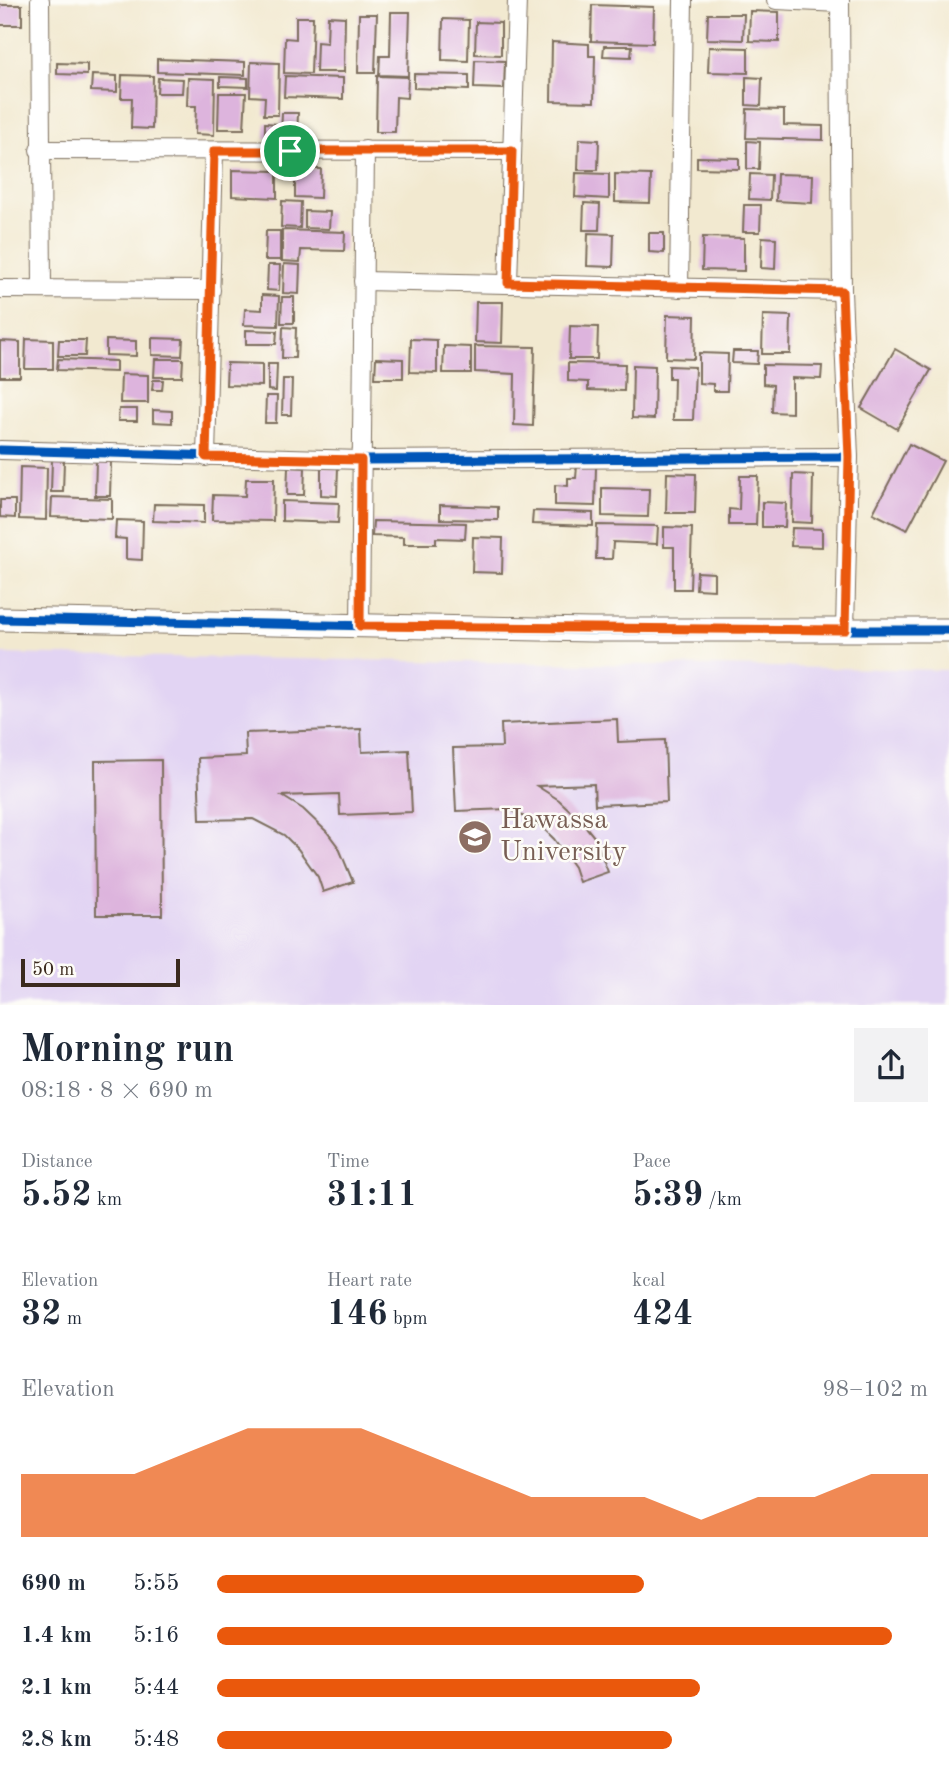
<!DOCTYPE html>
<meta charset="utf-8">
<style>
body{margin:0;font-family:"Old Standard TT",serif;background:#f2f2f3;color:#1f2937;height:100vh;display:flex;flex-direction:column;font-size:26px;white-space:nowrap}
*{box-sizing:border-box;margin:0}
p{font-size:23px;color:#747a83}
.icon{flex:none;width:38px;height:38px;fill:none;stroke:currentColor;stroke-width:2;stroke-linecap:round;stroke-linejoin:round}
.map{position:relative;height:1005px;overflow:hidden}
.side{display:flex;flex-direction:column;background:#fff;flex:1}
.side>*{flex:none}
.scale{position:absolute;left:21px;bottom:18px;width:159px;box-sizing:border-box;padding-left:7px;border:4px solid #3b2a1e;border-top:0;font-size:19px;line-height:24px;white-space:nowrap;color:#3b2a1e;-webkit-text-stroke:5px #fdfcf7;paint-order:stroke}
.pin{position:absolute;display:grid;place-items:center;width:60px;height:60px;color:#fff;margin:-30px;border:4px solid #fff;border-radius:50%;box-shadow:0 2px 7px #0007}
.round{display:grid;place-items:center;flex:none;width:74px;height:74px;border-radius:0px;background:#f2f2f3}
.headline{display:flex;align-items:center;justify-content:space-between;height:119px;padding:0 21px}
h1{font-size:38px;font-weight:800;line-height:52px}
.stats{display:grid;grid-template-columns:repeat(3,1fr);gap:10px;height:119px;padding:7px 21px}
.stats div{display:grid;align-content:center}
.stats b{font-size:35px;font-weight:800}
.stats small{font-size:19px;font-weight:400}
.stats p{font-size:19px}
.chart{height:196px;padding:14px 21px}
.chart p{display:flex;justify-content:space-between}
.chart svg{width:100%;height:126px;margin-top:7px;fill:#ea580c;opacity:.7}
ul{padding:0 21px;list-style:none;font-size:23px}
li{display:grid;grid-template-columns:112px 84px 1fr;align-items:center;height:52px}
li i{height:18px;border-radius:9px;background:#ea580c}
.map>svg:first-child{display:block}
.built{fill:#e2d4f3}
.building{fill:#ddb4dd}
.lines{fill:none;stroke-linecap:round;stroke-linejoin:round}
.minor-casing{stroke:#7b6d5c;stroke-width:20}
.tertiary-casing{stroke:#7b6d5c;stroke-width:25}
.minor{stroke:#fff;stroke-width:18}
.tertiary{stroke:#fff;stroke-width:23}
.cycleway-casing{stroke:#fdfcf7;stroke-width:13}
.cycleway{stroke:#0057b8;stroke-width:9}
.route-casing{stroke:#fff;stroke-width:14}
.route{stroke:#ea580c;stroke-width:9}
.labels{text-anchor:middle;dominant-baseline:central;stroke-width:5;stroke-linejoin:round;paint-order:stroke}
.education-label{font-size:28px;fill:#785e54;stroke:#fdfcf7;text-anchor:start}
</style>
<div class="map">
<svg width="949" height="1005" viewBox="0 0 949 1005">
<rect width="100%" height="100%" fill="#fdfcf7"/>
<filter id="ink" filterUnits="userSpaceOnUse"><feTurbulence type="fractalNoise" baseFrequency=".0143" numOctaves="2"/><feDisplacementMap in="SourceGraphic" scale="14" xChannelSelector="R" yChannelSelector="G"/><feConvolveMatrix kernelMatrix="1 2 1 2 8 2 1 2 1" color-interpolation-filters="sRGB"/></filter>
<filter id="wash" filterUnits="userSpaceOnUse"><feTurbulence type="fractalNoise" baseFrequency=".00686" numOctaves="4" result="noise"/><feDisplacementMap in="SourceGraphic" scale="28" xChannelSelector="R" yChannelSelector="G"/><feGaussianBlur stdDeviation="1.57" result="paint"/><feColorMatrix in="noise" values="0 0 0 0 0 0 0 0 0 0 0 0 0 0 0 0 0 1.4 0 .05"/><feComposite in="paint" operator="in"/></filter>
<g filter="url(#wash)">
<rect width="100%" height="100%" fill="#f2e9d0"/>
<path class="built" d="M0 654 949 670V1005H0Z"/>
<g id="blocks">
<g class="building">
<rect x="0" y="5" width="22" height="20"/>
<path d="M592 5 654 7 653 43 591 41Z"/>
<path d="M750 11 779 12V42L749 41Z"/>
<path d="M391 12H410L408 76 379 75 380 56H390Z"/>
<path d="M359 14H377L375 73H358Z"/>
<path d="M708 14H744L743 40 707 39Z"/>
<path d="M328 16 345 17 344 72H316L317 42 327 43Z"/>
<path d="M296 17H313L311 74 284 73 285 38 296 39Z"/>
<path d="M443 19 469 20 468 61 442 60Z"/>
<path d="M476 22 501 23V55L475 54Z"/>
<path d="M552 42 589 44V56H595L594 102 551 101Z"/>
<path d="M604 46H632L631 57 603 56Z"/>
<path d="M709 47 748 48V73L708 72Z"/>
<path d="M157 59 245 62V75L157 72Z"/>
<path d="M475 60 505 61 504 89 474 88Z"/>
<path d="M251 62 279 63 278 115H264L265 97 250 96Z"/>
<path d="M57 63 87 64V75L57 74Z"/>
<path d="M414 74 469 75V90L414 88Z"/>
<path d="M92 75 117 76V92L91 91Z"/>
<path d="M122 75 153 76 152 129 131 128 132 98H121Z"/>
<path d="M285 76 343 78V99L284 97Z"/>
<path d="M377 76 408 77 407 98 396 97 395 132H376Z"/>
<path d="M220 77 248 78V87L220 86Z"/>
<path d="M746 77 762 78 761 106 746 105Z"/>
<path d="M158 78 183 79 182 93H157Z"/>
<path d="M188 78 215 79 214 135 195 134 196 106H187Z"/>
<path d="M219 93H246L244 129H218Z"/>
<path d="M747 109 784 110V125L823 126V140L746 138Z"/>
<path d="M282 113H298L297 137 281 136Z"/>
<path d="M265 123 277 124 276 138H265Z"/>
<path d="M579 139 599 140 598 170H578Z"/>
<path d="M747 141 760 142 759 169H747Z"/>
<path d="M697 157 739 158V169L697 168Z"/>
<path d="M295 169H321L320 198 295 197Z"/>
<path d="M232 170 277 171V198L232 196Z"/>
<path d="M576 173 609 174V199L575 197Z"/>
<path d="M615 174 651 175 650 203 615 202Z"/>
<path d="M750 174 771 175 770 200 749 199Z"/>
<path d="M777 174 813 175 812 203 776 201Z"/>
<path d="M282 201 301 202 300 228 281 227Z"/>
<path d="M584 203 600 204 599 230H583Z"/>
<path d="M744 205H761L760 232H743Z"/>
<path d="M305 211 330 212 329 229 305 228Z"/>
<path d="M282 230 345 232 344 251 301 250 300 262 282 261Z"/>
<path d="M266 231H280V260H265Z"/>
<path d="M588 233 614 234 613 267 587 266Z"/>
<path d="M649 233H664V253L649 252Z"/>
<path d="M703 237 744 238V271L702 270Z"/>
<path d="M762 237 776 238 775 269 761 268Z"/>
<path d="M284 264 300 265 299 294 283 293Z"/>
<path d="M268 265H280L279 291 267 290Z"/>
<path d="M262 295 279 296 278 326 244 325 245 309 262 310Z"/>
<path d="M282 297H294V323H281Z"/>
<path d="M476 302H503L502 343 475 342Z"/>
<path d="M667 315 695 316 694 359 666 358Z"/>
<path d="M763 315 791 316 790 354H762Z"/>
<path d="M570 326 598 327 597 359H569Z"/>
<path d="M283 327 296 328 295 358H282Z"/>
<path d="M246 330 277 331 276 344H246Z"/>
<path d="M152 338 183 339 182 356 152 355Z"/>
<path d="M26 339 53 340V369H25Z"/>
<path d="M411 339 437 340V373L410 372Z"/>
<path d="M59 340H86L85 356H58Z"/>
<path d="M106 340 136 341V356L106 355Z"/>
<path d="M0 341 20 342V377H0Z"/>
<path d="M444 346 471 347V373H443Z"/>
<path d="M475 346 535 347 533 426 514 425 515 374 475 372Z"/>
<path d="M895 349 931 370 897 429 861 408Z"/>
<path d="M733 351H758L757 364 732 363Z"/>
<path d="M699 353 728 354 727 391H713V384L699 383Z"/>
<path d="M376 358 403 359V378H375Z"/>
<path d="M58 359 116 361V372L57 370Z"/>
<path d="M155 359H183L182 377H154Z"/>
<path d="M227 363 262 364V386L226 385Z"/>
<path d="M568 363 625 364 624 391 588 390V382L568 381Z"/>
<path d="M268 364H277L276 391 268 390Z"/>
<path d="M633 365 655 366 654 419 632 418Z"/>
<path d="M763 365 822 366 821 379 792 378V413L772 412 773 385 763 384Z"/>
<path d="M669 366 695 367 693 420H673L674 378H669Z"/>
<path d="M121 374 148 375V403H120Z"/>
<path d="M283 379H292L291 415H282Z"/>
<path d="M153 380H163L162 390H152Z"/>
<path d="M266 396H277L276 423H265Z"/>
<path d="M119 409H137V421H118Z"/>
<path d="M153 410 172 411V423L153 422Z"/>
<path d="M909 444 943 461 907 530 873 513Z"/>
<path d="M52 460H64L63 492H51Z"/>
<path d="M96 461H111L110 496H95Z"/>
<path d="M321 466 338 467 337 496 321 495Z"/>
<path d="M577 466 596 467 595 506 555 505V485L568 486V478H576Z"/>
<path d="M20 467 47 468 46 520 19 519Z"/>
<path d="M288 467 305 468 304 495H287Z"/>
<path d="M667 473 696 474 695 513H666Z"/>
<path d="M793 474 813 475 812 523 792 522Z"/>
<path d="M740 476H758L756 525H729V509L739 510Z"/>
<path d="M246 479H274L273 521 212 520 213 495 245 496Z"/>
<path d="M602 488 649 489 648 517 602 516Z"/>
<path d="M52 497 112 499V519L51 517Z"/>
<path d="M0 500H15V518L0 517Z"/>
<path d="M282 501 339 503 338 523 282 521Z"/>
<path d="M762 502 786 503 785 527H762Z"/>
<path d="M154 504 204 505V523L153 521Z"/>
<path d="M440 505 498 507V520L440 519Z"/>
<path d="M533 511 593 513V526L532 524Z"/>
<path d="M116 520 143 521 142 560 126 559V539L115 538Z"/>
<path d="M373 521 466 523 465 539 436 538V544H404V537L372 536Z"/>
<path d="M597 525 658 526 657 544 613 542 612 559H596Z"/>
<path d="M664 527 692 528 690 589H674V547H664Z"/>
<path d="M792 528 822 529V547L791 546Z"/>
<path d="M473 537 503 538 502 573 472 572Z"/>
<path d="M697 572 714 573V590L696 589Z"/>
<path d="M617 719 618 742 665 740 667 802 595 805 594 784 537 786 559 800 582 822 595 838 608 872 579 882 574 867 554 839 540 825 509 809 456 811 453 748 502 747 501 724Z"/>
<path d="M361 729 362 752 409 750 412 812 340 815 339 794 282 796 303 809 327 832 339 848 353 882 323 892 318 877 298 849 284 835 253 819 200 820 198 758 246 756 245 733Z"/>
<path d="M161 760 162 915H96L95 761Z"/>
</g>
</g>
</g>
<g filter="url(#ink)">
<use href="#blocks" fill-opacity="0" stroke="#7b6d5c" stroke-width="2"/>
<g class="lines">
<g class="minor-casing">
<g id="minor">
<path d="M40 0 42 288"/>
<path d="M776 0 840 3"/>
<path d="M840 0 842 291 849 457 845 630"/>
<path d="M39 150 512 151"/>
<path d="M363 281 842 291"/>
<path d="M508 283 517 0"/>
<path d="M679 288 683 0"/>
<path d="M0 289 211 290"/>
<path d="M0 450 361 460 849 457"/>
<path d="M206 457 214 151"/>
<path d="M360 626 365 150"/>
</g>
</g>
<g class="tertiary-casing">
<path id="tertiary" d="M0 619 591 630H949"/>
</g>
<use href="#minor" class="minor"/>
<use href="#tertiary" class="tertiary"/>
<g class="cycleway-casing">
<g id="cycleway">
<path d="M0 450 361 460 849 457"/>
<path d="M0 619 591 630H949"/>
</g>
</g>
<use href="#cycleway" class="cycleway"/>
</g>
</g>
<g class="lines" filter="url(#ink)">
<g class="route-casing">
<path id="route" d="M214 151H512L508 283 842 291 849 457 845 630 360 626 361 460 206 457Z"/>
</g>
<use href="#route" class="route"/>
</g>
<defs>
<g id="university-disc" transform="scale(1.75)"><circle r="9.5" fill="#8d6e63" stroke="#fdfcf7"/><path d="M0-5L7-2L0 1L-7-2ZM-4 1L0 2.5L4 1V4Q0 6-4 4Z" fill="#fff"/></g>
</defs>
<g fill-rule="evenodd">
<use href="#university-disc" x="475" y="837"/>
</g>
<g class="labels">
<g class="education-label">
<text x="500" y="821">Hawassa<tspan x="500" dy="32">University</tspan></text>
</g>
</g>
</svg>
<div class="scale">50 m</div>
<div class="pin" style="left:290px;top:151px;background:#1e9e55"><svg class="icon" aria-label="arrive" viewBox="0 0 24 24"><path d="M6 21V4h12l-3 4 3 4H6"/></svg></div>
</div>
<section class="side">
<div class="headline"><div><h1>Morning run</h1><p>08:18 · 8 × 690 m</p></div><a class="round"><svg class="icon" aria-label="share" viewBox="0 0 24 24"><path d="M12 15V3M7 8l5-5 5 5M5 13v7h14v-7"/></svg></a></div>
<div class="stats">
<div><p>Distance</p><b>5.52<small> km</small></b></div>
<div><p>Time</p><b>31:11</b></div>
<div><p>Pace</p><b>5:39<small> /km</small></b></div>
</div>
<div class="stats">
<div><p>Elevation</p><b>32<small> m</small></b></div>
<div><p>Heart rate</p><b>146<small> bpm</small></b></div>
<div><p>kcal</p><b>424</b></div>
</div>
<div class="chart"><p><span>Elevation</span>98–102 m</p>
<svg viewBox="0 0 160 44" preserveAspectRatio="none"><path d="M0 44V22L10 22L20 22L30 14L40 6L50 6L60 6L70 14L80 22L90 30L100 30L110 30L120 38L130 30L140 30L150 22L160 22V44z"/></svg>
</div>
<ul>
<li><b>690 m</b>5:55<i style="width:60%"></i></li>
<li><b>1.4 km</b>5:16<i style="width:95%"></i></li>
<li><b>2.1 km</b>5:44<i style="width:68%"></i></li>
<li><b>2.8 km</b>5:48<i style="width:64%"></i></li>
</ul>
</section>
